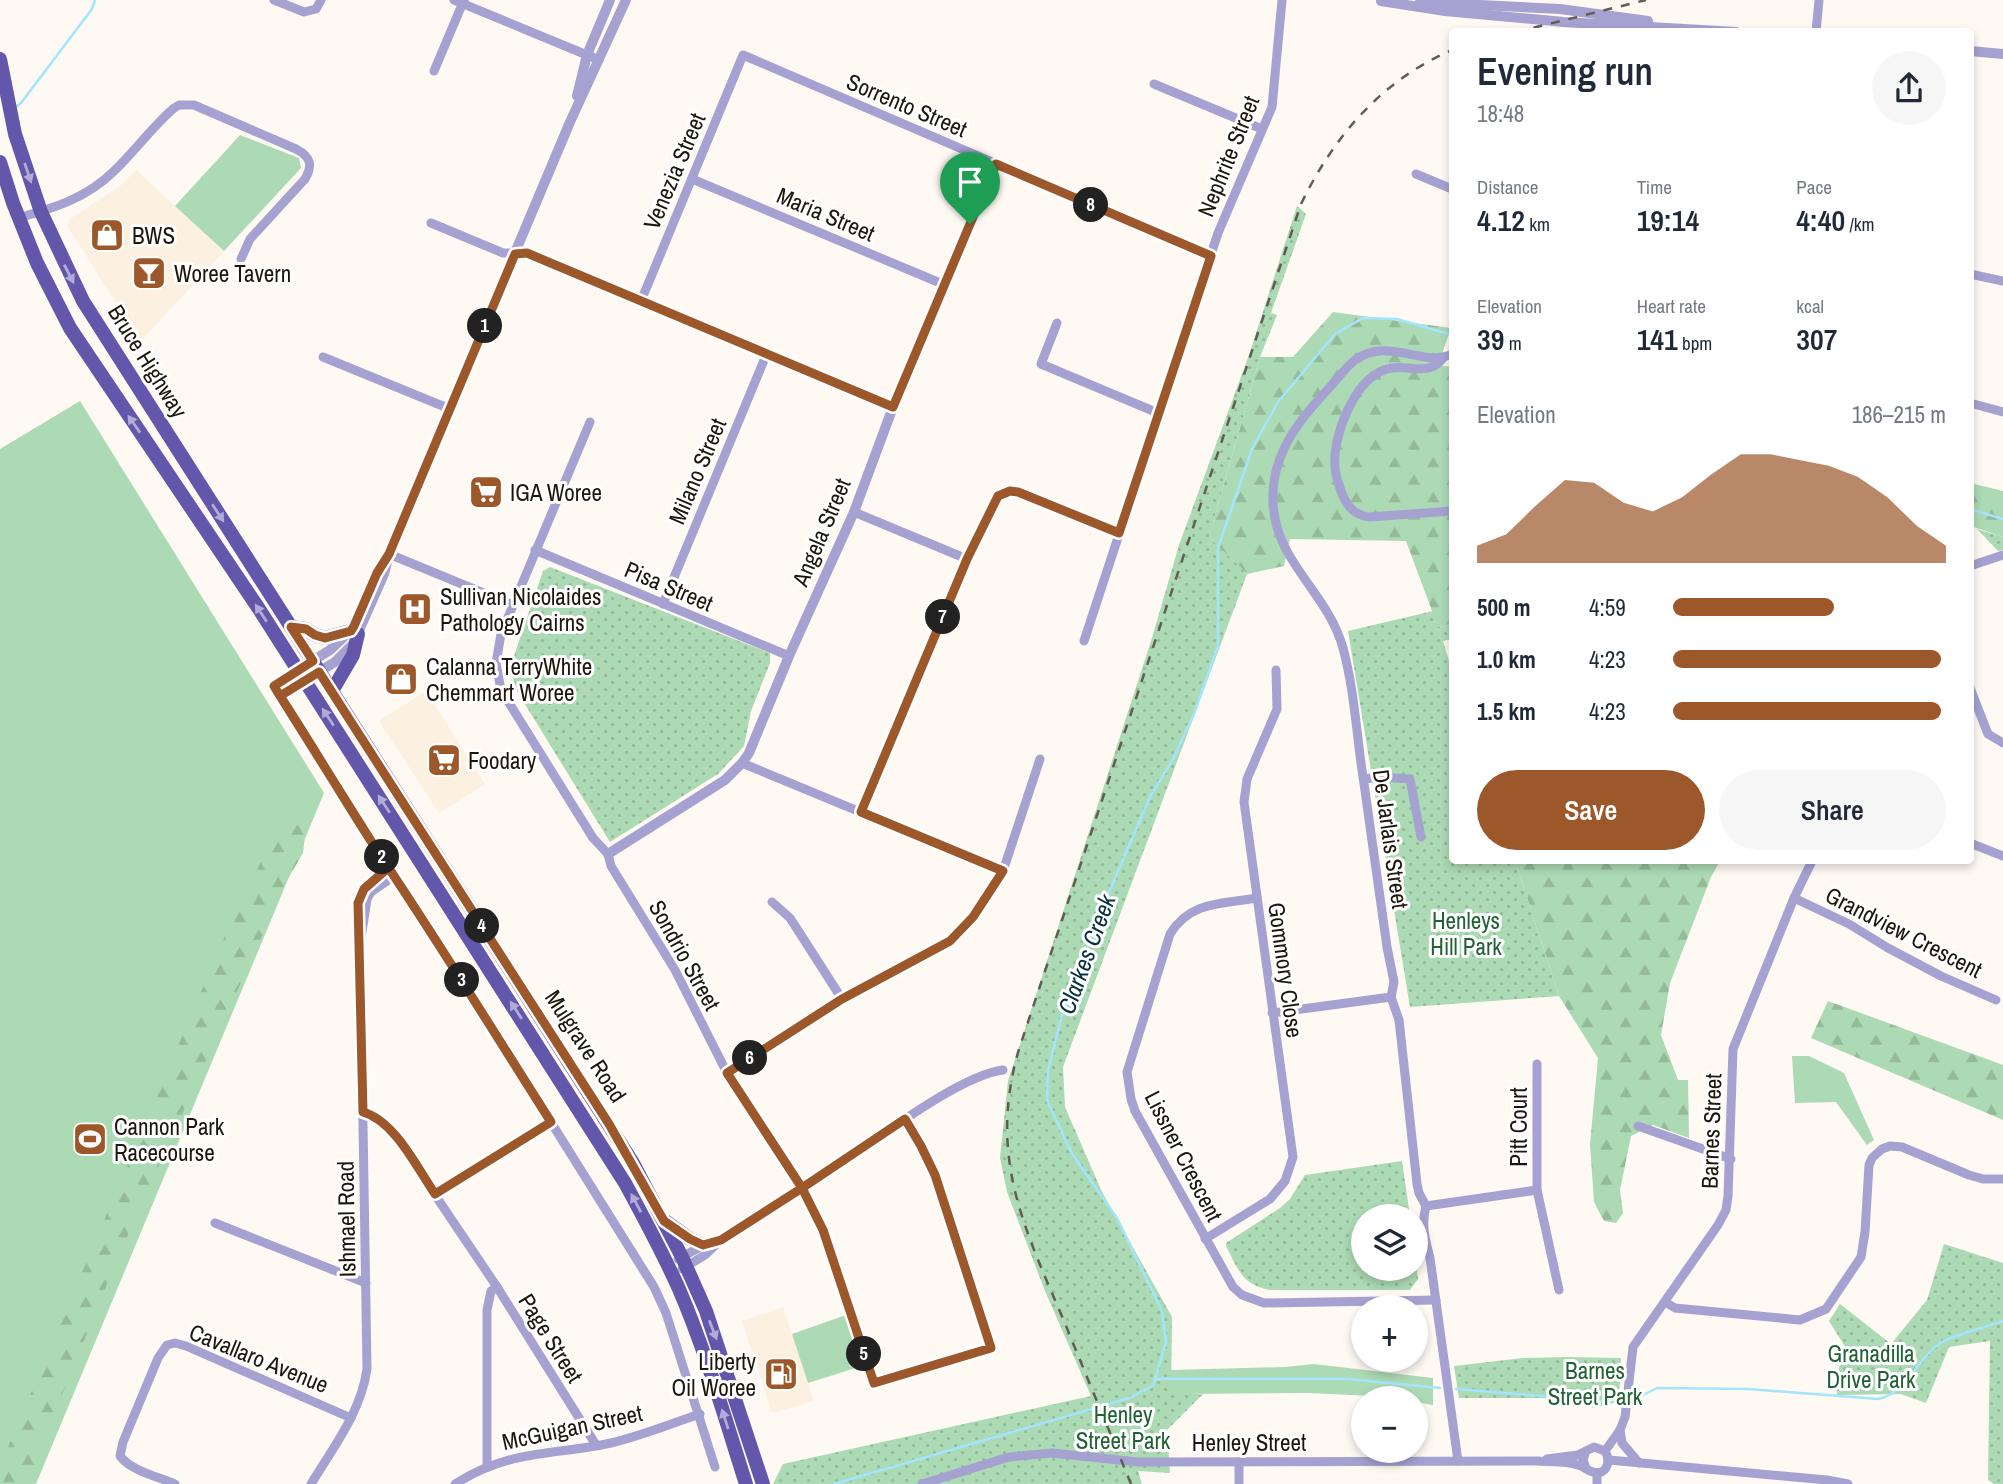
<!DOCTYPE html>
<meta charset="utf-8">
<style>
body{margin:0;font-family:"Archivo Narrow",sans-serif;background:#f6f6f7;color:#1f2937;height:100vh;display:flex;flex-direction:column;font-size:26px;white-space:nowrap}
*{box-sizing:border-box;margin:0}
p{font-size:23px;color:#747a83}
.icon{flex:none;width:38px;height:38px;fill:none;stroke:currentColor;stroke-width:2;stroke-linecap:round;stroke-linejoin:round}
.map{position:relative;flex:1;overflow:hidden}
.drawer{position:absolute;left:1449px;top:28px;width:525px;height:836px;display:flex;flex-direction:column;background:#fff;border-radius:7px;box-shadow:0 4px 10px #0003}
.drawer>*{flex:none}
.buttons{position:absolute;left:1351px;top:1204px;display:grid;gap:14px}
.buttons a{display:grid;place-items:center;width:77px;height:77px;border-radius:50%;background:#fff;box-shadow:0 4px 10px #0003;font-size:35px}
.pin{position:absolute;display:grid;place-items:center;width:60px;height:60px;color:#fff;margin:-72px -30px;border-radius:50% 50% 50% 0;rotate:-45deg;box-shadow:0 0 7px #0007}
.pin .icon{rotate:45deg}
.km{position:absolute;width:35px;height:35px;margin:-18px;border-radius:50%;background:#222;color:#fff;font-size:19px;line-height:35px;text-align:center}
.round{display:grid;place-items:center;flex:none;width:74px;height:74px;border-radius:37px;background:#f6f6f7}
.head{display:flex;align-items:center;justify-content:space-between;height:119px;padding:0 28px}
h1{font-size:38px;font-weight:600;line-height:52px}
.figures{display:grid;grid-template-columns:repeat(3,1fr);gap:10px;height:119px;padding:7px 28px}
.figures div{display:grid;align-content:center}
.figures b{font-size:30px;font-weight:600}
.figures small{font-size:19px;font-weight:400}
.figures p{font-size:19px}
.chart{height:196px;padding:14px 28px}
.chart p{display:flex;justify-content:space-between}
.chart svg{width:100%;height:126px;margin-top:7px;fill:#9c572a;opacity:.7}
.primary-button{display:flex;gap:14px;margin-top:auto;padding:14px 28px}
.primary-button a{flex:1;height:80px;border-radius:42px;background:#9c572a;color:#fff;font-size:28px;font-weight:600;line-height:80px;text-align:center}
.primary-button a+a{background:#f6f6f7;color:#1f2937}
ul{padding:0 28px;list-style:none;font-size:23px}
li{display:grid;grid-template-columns:112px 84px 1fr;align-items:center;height:52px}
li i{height:18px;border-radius:9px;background:#9c572a}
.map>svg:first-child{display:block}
.built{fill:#fcf0e1}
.grass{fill:#acdab4}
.forest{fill:url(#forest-firs)}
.park{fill:url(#park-dots)}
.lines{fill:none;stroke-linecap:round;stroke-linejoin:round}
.stream{stroke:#a3e4ff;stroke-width:2.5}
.minor{stroke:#a5a2d2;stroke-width:9}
.tertiary{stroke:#a5a2d2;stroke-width:10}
.primary{stroke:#6357ac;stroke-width:14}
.rail{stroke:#635c52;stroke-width:2.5;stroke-dasharray:9 9;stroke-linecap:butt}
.oneway{fill:#b1abd6}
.route-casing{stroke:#fff;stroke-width:14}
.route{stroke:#9c572a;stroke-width:9}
.labels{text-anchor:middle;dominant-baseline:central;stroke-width:6;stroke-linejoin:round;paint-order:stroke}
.street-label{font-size:23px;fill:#1e160a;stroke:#fff}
.poi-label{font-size:23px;fill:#1e160a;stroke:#fff;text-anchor:start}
.park-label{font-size:23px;fill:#216133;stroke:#fff}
.water-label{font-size:24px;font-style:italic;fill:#08303e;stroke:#fff}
</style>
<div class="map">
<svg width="2003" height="1484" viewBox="0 0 2003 1484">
<defs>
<pattern id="forest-firs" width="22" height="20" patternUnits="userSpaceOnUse" patternTransform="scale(1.75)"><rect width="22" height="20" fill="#acdab4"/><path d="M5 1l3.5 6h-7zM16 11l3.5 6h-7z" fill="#94ba99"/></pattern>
<pattern id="park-dots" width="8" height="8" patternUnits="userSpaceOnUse" patternTransform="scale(1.75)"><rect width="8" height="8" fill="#acdab4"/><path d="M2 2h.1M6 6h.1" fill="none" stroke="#94ba99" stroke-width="1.8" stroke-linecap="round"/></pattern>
</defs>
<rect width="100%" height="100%" fill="#fef9f3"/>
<g class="built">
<path d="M136 170 224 251 140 342 68 227 70 219 120 186Z"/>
<path d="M426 691 485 784 439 813 379 721Z"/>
<path d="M783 1307 814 1401 772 1413 742 1321Z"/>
</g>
<g class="grass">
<path d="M240 135 299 158 301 168 224 251 175 206Z"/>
<path d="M80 401 324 793 36 1484H0V449Z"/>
<path d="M1792 1056H1809L1844 1073 1874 1140 1867 1145 1836 1102 1795 1103Z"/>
<path d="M846 1315 862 1366 808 1383 792 1334Z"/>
<path d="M1314 1364 1433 1378V1405L1416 1402V1398L1309 1393 1171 1394V1370L1285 1367Z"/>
</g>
<g class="forest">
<path d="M1333 312 1451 328 1438 365 1452 367V625L1438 627 1406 541 1290 539 1284 566 1247 574 1209 537 1260 357H1293Z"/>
<path d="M1970 483 2003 491V537L1971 526Z"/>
<path d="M287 820H307L303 853 286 882 119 1255 36 1458 29 1484H0V1466L223 940 267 849Z"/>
<path d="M1515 861H1720L1711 877 1670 983 1661 1035 1678 1080H1688L1689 1138 1653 1125 1631 1136 1620 1190 1623 1213 1616 1223 1604 1221 1594 1202 1590 1144 1598 1058 1559 996Z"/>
<path d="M1828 1001 2003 1065V1120L1811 1038Z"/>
</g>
<g class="park">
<path d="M1297 206 1306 214 1271 313 1277 315 1260 357 1209 537 1247 574 1063 1067 1065 1107 1102 1192 1172 1317 1171 1393 1203 1394 1167 1430 1170 1473 1138 1471 1142 1484H773L783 1464 1091 1396 1045 1291 1007 1192 1000 1158 1008 1081 1152 638 1179 545 1249 355Z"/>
<path d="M1977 529 2003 537V550L1998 551Z"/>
<path d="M550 567 770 653V663L751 711 744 746 718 774 610 842 515 688 511 670 514 656 543 571Z"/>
<path d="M1433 611 1438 627 1452 625V639L1443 641 1452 671V861H1515L1559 996 1410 1007 1348 631Z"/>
<path d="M1402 1161 1410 1216H1363V1269H1416V1260L1418 1279 1410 1290H1270C1242 1285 1238 1269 1226 1246V1243L1280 1208 1290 1199 1305 1175Z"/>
<path d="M1944 1244 2003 1263V1484H1994L1988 1480 1990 1341 1949 1347 1926 1403 1901 1394 1837 1395 1836 1381 1844 1345 1829 1321 1840 1304 1891 1344 1927 1300Z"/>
<path d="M1567 1357 1621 1358 1619 1401 1596 1408 1542 1398H1459L1454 1366 1523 1358Z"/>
</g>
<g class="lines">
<g class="stream">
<path d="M16 107 21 103 92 9 95 0"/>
<path d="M1970 509 2003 519"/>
<path d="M1156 1379H1347L1440 1388"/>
<path d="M1456 1389 1602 1401 1641 1396 1657 1388 1748 1389 1878 1399C1907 1394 1916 1359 1939 1344 1952 1335 1987 1327 2003 1321"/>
<path d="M834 1484 1129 1398 1153 1386 1166 1342 1162 1311 1117 1218 1072 1154 1047 1100 1048 1071 1061 1019 1102 908 1151 795 1172 761 1194 714 1218 646V548L1252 449 1278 402 1335 334 1363 318 1397 319 1452 335"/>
</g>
<g class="minor">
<path d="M274 0 304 12 316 9 321 0"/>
<path d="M454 0 599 60"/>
<path d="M1816 32 1819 0"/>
<path d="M434 71 464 0"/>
<path d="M1154 84 1262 129"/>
<path d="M1416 174 1452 189"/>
<path d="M692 179 945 285"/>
<path d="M18 218C54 208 87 198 114 171 135 151 152 127 174 108L179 105H194L296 149C311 157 313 165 305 179L250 239 241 259"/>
<path d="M431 223 503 253H527L893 407"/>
<path d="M1970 274 2003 281"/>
<path d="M641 301 743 55 1211 256"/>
<path d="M1057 323 1041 364 1158 413"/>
<path d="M1452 354C1423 368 1388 336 1355 360 1346 367 1338 378 1330 387 1299 420 1271 454 1273 502 1275 562 1327 591 1343 648 1353 685 1356 725 1361 763 1370 824 1378 885 1387 947L1394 982 1391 997 1399 1020 1417 1184 1419 1193 1426 1206C1421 1225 1425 1239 1430 1258L1458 1461"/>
<path d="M323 357 450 409"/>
<path d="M1444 357C1427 380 1408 361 1384 370 1354 381 1332 437 1335 467 1335 474 1338 481 1340 488 1345 503 1352 515 1369 517L1452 511"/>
<path d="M1970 403 2003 412"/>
<path d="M590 422 501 634 496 663 501 690 593 838 608 854 611 866 675 970 727 1073 813 1206 823 1230 874 1383 991 1348 935 1175 921 1146 905 1120"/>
<path d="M854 512 967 559"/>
<path d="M535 550 789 656"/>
<path d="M389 554 513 605"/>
<path d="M1970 566 2003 555"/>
<path d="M663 604 767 353"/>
<path d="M1084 641 1218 233 1272 107 1282 0"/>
<path d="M298 670 274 686 388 868 429 927 654 1287 666 1313 715 1467"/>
<path d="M1970 688 1988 734 2003 743"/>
<path d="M280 696 305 680"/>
<path d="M742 763 1003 871"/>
<path d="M1364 779 1381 777 1410 779 1421 837"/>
<path d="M861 812 967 559 998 496 1010 491 1018 492 1119 533"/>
<path d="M1970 843 2003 856"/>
<path d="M1257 898C1222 904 1190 901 1170 934L1127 1072 1131 1099 1135 1111 1233 1287 1242 1295 1264 1303 1436 1300"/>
<path d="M1794 898 1849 924 1888 948 1941 976 1996 1000"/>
<path d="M772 902 790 918 842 999"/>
<path d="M361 938 367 899 371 892 394 876"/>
<path d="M1272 1013 1391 997"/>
<path d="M1537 1064V1190L1559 1290"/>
<path d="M727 1073 842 999 950 941 973 917 1003 871 1040 759"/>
<path d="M363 1112 378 1118 396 1137 497 1287 596 1445"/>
<path d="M1638 1126 1731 1159"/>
<path d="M435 1194 551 1122"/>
<path d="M1426 1206 1537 1190"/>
<path d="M215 1223 366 1283"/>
<path d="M1205 1239 1270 1199 1285 1181 1293 1157 1244 802 1247 779 1277 709 1276 670"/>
<path d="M678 1259 706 1244"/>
<path d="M682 1269 705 1255 721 1240C766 1211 811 1182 855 1153 891 1129 963 1075 1003 1070"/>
<path d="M1665 1302 1675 1308 1800 1320 1826 1309 1861 1257 1865 1232 1869 1165 1872 1158 1882 1149 1890 1146 1902 1147 1969 1175 1983 1179H2003"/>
<path d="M1620 1430 1622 1443 1639 1463"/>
<path d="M1605 1451 1620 1430 1625 1417 1633 1347 1718 1225 1726 1210 1728 1196 1733 1049 1794 898 1812 861"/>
<path d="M1547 1459 1578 1455 1586 1451"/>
<path d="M1609 1460 1827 1480 1848 1484"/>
<path d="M487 1466V1310L491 1291 497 1287"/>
<path d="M1597 1473V1484"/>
<path d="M175 1484C159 1477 131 1471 120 1456L123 1442 158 1358 167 1345 175 1343 186 1346 351 1418"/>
<path d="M311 1484C333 1448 361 1412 367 1369L360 940C353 903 359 890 388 868"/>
<path d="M455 1484C510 1449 551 1456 611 1443 641 1436 670 1424 700 1414"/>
<path d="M922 1484 1009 1457 1052 1453 1138 1462 1539 1461C1551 1462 1566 1461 1578 1465 1584 1466 1587 1471 1593 1472 1607 1476 1611 1461 1605 1451L1594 1447 1586 1451 1583 1460 1586 1468"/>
<path d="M1239 1484V1462"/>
</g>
<g class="tertiary">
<path d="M1381 1 1445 11 1564 22 1736 32"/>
<path d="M1420 2 1560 9 1648 21"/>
<path d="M1970 51 2003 54"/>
<path d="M577 96 587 55 610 0"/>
<path d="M365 601 383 562"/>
<path d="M298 670 330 650 350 631"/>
<path d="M305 680 335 662 353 644 384 574 389 554 408 507 570 122 626 0"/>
<path d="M608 854 725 780 742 763 749 753 789 656 854 512 893 407 996 164"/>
</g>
<g class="primary">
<path d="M0 59 15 134 41 212 83 301 633 1163 682 1257 706 1311 763 1484"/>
<path d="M0 162 13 203 37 263 70 328 259 609 625 1183C644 1218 663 1253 679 1289 706 1352 725 1418 746 1484"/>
<path d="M291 627 306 629 315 635 325 638 350 631"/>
<path d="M332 691 353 655 358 634"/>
<path d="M665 1221 690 1239 703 1245"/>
</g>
<g class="rail">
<path d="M1516 32 1646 0"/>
<path d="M1131 1484C1109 1430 1086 1375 1064 1321 1023 1225 988 1156 1019 1049L1301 204C1334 136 1382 80 1452 50"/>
</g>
</g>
<defs><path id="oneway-solid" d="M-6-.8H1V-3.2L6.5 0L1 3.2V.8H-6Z" transform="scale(1.75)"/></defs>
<g class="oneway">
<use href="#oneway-solid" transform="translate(28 173) rotate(71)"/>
<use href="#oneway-solid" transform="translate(69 274) rotate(63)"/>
<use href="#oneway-solid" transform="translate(134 424) rotate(-125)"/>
<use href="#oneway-solid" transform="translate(218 513) rotate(57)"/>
<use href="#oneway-solid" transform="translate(261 613) rotate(-123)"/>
<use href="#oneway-solid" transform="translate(328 717) rotate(-123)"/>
<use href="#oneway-solid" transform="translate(384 804) rotate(-123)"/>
<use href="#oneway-solid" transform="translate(516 1010) rotate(-123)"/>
<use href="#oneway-solid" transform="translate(636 1203) rotate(-118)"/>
<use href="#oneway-solid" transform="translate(713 1330) rotate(69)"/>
<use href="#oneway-solid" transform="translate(725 1419) rotate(-108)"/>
</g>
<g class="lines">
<g class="route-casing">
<path id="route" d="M970 224 893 407 527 253 515 254 389 554 377 573 354 626 351 631 325 638 315 635 306 629 291 627 313 661 274 686 280 696 388 868 364 889 358 903 363 1112C395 1121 417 1168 435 1194L551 1122C497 1037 444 951 388 867 350 811 317 752 280 696L319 672 609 1124 664 1221 690 1239 703 1245 721 1240 802 1188 823 1230 874 1383 991 1348 935 1175 921 1146 905 1119 802 1188 727 1073 842 999 950 941 973 917 1003 871 861 812 967 559 998 496 1010 491 1018 492 1119 533 1211 256 996 164 970 224"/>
</g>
<use href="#route" class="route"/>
</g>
<defs>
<g id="shop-square" transform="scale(1.75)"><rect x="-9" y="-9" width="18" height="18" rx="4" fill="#9c572a" stroke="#fff"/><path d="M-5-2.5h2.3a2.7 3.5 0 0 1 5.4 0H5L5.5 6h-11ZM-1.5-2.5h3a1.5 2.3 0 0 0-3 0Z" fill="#fff"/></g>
<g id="bar-square" transform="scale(1.75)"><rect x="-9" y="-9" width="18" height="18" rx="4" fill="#9c572a" stroke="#fff"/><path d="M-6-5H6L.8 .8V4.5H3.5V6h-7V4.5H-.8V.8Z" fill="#fff"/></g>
<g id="supermarket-square" transform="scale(1.75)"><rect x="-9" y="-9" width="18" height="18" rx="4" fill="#9c572a" stroke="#fff"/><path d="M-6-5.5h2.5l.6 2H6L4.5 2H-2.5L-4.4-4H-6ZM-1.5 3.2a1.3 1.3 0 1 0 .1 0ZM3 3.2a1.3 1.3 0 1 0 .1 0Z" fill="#fff"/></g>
<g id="hospital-square" transform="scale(1.75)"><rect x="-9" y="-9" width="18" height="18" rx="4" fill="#9c572a" stroke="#fff"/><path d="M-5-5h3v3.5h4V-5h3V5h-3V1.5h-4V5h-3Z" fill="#fff"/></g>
<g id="stadium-square" transform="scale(1.75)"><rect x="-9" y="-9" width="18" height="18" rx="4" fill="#9c572a" stroke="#fff"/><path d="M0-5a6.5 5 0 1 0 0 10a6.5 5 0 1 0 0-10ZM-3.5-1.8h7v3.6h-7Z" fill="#fff"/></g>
<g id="fuel-square" transform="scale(1.75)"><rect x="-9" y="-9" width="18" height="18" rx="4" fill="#9c572a" stroke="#fff"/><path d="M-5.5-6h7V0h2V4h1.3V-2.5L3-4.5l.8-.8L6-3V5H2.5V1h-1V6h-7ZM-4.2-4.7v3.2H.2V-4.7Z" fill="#fff"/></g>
</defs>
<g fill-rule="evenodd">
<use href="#shop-square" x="107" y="235"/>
<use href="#bar-square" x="149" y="273"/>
<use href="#supermarket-square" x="486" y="492"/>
<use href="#hospital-square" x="415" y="609"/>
<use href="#shop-square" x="401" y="679"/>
<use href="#supermarket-square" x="444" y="760"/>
<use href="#stadium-square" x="90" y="1139"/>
<use href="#fuel-square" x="781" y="1374"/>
</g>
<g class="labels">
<g class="street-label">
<text transform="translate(907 105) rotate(23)">Sorrento Street</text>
<text transform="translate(1228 156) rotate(-68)">Nephrite Street</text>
<text transform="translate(674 171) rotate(-67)">Venezia Street</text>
<text transform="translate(826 214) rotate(23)">Maria Street</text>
<text transform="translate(148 361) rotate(58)">Bruce Highway</text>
<text transform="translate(697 471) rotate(-67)">Milano Street</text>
<text transform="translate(821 532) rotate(-67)">Angela Street</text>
<text transform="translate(669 586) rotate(23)">Pisa Street</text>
<text transform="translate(1391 839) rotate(82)">De Jarlais Street</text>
<text transform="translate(1904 932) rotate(27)">Grandview Crescent</text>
<text transform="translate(685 955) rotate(61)">Sondrio Street</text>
<text transform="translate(1286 970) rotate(82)">Gommory Close</text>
<text transform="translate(586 1046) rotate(57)">Mulgrave Road</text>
<text transform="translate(1518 1127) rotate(-90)">Pitt Court</text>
<text transform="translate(1711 1131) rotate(-88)">Barnes Street</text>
<text transform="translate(1184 1156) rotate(63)">Lissner Crescent</text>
<text transform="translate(346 1219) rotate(-91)">Ishmael Road</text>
<text transform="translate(551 1338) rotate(58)">Page Street</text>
<text transform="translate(259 1358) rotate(22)">Cavallaro Avenue</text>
<text transform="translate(572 1427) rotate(-12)">McGuigan Street</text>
<text x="1249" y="1442">Henley Street</text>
</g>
<g class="poi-label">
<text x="132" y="235">BWS</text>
<text x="174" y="273">Woree Tavern</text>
<text x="510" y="492">IGA Woree</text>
<text x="440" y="596">Sullivan Nicolaides<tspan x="440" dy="26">Pathology Cairns</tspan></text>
<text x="426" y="666">Calanna TerryWhite<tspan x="426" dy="26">Chemmart Woree</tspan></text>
<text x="468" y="760">Foodary</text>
<text x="114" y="1126">Cannon Park<tspan x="114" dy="26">Racecourse</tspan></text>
<text x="756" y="1361" text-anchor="end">Liberty<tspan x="756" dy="26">Oil Woree</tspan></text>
</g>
<g class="park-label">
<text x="1466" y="920">Henleys<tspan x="1466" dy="26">Hill Park</tspan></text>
<text x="1871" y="1353">Granadilla<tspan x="1871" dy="26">Drive Park</tspan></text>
<text x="1595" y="1370">Barnes<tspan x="1595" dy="26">Street Park</tspan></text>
<text x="1123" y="1414">Henley<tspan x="1123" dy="26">Street Park</tspan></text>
</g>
<g class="water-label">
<text transform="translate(1086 954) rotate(-70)">Clarkes Creek</text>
</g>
</g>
</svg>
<div class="buttons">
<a><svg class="icon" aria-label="layers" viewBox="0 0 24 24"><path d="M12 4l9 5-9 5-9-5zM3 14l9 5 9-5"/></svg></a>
<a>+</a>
<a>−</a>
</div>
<div class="pin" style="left:970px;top:224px;background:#1e9e55"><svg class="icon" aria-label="arrive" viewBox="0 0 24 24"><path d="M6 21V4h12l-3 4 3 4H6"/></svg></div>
<b class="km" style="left:485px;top:326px">1</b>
<b class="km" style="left:382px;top:857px">2</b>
<b class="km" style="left:462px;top:980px">3</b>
<b class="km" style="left:482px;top:926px">4</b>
<b class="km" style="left:864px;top:1354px">5</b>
<b class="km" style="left:750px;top:1058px">6</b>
<b class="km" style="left:943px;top:617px">7</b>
<b class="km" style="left:1091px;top:205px">8</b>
<section class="drawer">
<div class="head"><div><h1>Evening run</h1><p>18:48</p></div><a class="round"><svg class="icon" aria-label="share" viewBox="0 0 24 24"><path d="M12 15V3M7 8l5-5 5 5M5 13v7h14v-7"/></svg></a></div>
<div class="figures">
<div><p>Distance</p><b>4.12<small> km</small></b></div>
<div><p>Time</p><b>19:14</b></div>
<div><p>Pace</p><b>4:40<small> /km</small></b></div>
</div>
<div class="figures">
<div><p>Elevation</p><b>39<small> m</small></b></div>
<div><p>Heart rate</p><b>141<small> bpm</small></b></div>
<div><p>kcal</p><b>307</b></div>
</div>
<div class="chart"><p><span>Elevation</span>186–215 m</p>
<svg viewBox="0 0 160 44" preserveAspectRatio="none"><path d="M0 44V38L10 34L20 24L30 15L40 16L50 23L60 26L70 21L80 13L90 6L100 6L110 8L120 10L130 14L140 21L150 31L160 38V44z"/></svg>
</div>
<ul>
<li><b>500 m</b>4:59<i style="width:59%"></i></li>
<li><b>1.0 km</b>4:23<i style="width:98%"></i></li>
<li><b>1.5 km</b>4:23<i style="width:98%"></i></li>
</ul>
<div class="primary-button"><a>Save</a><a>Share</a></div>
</section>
</div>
